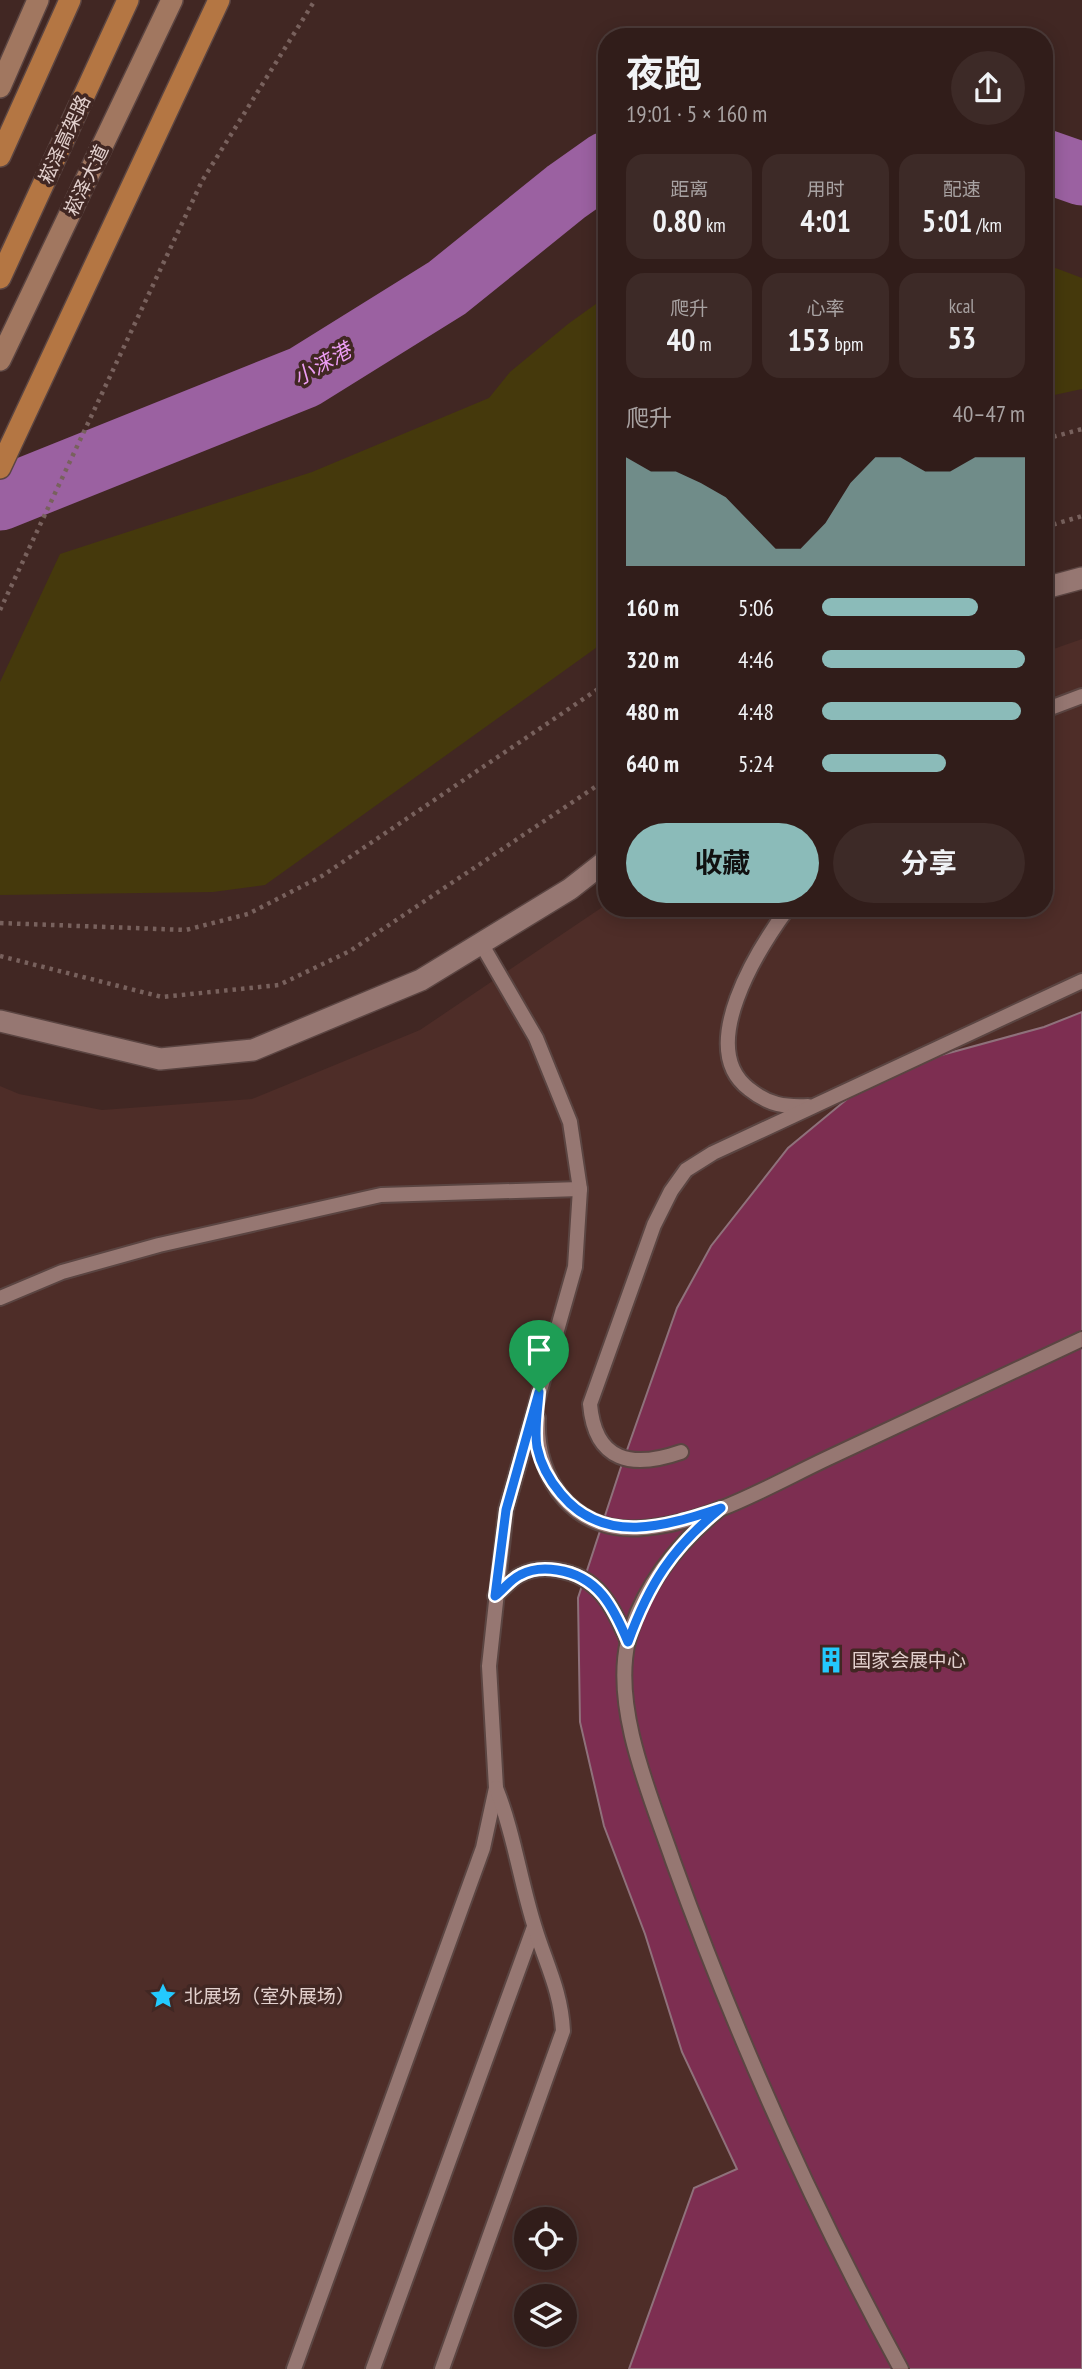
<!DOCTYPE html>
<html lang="zh">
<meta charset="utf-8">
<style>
body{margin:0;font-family:"PT Sans Narrow","Noto Sans SC",sans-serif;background:#3d2a27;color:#f1f3f6;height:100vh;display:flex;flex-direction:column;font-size:26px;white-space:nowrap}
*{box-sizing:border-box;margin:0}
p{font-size:23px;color:#a8a2a2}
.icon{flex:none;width:38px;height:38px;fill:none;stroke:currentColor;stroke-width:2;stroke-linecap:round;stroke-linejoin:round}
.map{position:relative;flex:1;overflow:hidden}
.panel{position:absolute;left:598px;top:28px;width:455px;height:889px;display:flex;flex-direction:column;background:#311d1a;border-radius:28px;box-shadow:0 4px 18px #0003,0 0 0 2px #4c3b39}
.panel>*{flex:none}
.fabs{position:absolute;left:514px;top:2207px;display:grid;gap:14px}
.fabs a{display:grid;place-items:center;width:63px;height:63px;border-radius:50%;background:#311d1a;box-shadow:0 4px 18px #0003,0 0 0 2px #4c3b39;font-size:35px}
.pin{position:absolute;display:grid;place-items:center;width:60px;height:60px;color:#fff;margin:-72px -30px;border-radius:50% 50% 50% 0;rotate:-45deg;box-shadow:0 0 7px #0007}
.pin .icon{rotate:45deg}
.round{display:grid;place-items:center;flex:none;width:74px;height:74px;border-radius:37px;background:#3d2a27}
.overview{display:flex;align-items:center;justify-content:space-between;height:119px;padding:0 28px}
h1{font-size:38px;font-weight:700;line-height:52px}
.metrics{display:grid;grid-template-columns:repeat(3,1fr);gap:10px;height:119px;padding:7px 28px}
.metrics div{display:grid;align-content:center;border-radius:18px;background:#3d2a27;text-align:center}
.metrics b{font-size:30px;font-weight:700}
.metrics small{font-size:19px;font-weight:400}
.metrics p{font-size:19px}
.chart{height:196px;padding:14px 28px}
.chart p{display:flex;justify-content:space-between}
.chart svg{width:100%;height:126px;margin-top:7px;fill:#8bbbb9;opacity:.7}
.button{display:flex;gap:14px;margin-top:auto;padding:14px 28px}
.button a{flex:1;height:80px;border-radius:42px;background:#8bbbb9;color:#111;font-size:28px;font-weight:700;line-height:80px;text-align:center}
.button a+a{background:#3d2a27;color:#f1f3f6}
ul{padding:0 28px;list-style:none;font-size:23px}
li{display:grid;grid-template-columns:112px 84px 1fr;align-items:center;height:52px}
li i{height:18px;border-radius:9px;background:#8bbbb9}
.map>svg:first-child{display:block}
.built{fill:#4e2d28;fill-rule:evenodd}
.green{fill:#45390c}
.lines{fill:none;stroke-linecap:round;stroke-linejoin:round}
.river{stroke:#9b61a1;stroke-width:63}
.building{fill:#7d2e51;stroke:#8f717b;stroke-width:2}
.service-casing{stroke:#5b4542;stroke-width:18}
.tertiary-casing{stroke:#5b4542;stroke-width:24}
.secondary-casing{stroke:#5b4542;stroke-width:24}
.trunk-casing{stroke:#5b4542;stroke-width:24}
.path{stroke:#78615d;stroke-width:4.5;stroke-dasharray:3.5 5;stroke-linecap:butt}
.service{stroke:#967772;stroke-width:14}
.tertiary{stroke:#967772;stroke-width:21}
.secondary{stroke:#a17760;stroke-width:21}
.trunk{stroke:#b47643;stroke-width:21}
.route-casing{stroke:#fff;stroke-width:14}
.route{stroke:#1a73e8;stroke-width:9}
.labels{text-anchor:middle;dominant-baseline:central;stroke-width:7;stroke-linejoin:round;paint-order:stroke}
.street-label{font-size:19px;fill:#e3d1ce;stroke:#412723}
.poi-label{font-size:19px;fill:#e3d1ce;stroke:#412723;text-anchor:start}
.water-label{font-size:21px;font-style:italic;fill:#ec9df4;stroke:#412723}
</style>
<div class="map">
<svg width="1082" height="2369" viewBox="0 0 1082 2369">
<rect width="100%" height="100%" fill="#412723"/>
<path class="built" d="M1082 639V2369H0V1086L19 1094 102 1110 252 1099 420 1030 607 904V908H1045V652ZM527 2219H565V2258H527ZM527 2296H565V2334H527Z"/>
<g class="green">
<path d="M1045 264 1082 278V389L1045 397Z"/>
<path d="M607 296V640L265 885 213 892 0 895V682L60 554 312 472 489 398 510 372 568 324Z"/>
</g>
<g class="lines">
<g class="river">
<path d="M1045 161 1082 174"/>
<path d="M0 499 304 377 447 288 566 192 607 163"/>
</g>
</g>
<path class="building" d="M1082 1012V2369H629L694 2188 737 2169 682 2052 645 1934 604 1826 580 1722 578 1598 620 1470 677 1308 711 1246 788 1148 858 1090 927 1059 1044 1027Z"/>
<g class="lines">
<g class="service-casing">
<g id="service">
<path d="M1045 710 1082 696"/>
<path d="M788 908C758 949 695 1048 749 1089 769 1105 784 1107 808 1106"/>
<path d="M0 1298 62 1272 159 1245 381 1195 580 1189"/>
<path d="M538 1418C535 1482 576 1534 643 1528 708 1523 769 1486 826 1459 912 1419 997 1379 1082 1339"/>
<path d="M681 1452C632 1469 595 1462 590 1404L654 1225 671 1191 686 1170 713 1153 1082 981"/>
<path d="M721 1508C678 1543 642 1586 628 1641 612 1709 651 1797 673 1861 736 2036 812 2206 901 2369"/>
<path d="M495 1596C503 1590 511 1579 520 1575 531 1569 545 1568 557 1570 598 1576 613 1606 628 1642"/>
<path d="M294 2369 483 1848 496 1788 489 1666 506 1510 575 1267 580 1189 570 1122 536 1038 482 945"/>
<path d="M373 2369 534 1927"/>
<path d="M442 2369 563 2031C561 1991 546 1964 535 1928 520 1881 514 1833 496 1788"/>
</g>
</g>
<g class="tertiary-casing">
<g id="tertiary">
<path d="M1045 588 1082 578"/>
<path d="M0 1021 160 1059 253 1050 421 980 570 889 607 860"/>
</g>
</g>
<g class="secondary-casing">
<g id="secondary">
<path d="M0 87 38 0"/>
<path d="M0 360 172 0"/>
</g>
</g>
<g class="trunk-casing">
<g id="trunk">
<path d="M0 156 70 0"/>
<path d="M0 278 128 0"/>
<path d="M0 468 219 0"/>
</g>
</g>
<g class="path">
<path d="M1045 439 1082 429"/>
<path d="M1045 527 1082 516"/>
<path d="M0 610 202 181 315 0"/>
<path d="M0 923 186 930 248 914 322 876 607 683"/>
<path d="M0 956 162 997 279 985 350 951 607 779"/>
</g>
<use href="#service" class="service"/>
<use href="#tertiary" class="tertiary"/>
<use href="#secondary" class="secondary"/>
<use href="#trunk" class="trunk"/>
</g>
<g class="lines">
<g class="route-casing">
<path id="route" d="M539 1392C538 1409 534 1430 537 1447 541 1466 549 1480 561 1494 604 1546 666 1526 721 1508 672 1548 649 1584 628 1642 613 1606 598 1576 557 1570 545 1568 531 1569 520 1575 511 1579 503 1590 495 1596L506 1510Z"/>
</g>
<use href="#route" class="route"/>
</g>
<defs>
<g id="building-bare" transform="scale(2.1)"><path d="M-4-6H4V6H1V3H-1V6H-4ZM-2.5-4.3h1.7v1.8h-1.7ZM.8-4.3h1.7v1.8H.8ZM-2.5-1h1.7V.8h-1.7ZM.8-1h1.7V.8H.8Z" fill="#23c9fe" stroke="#412723" stroke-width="2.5" paint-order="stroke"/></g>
<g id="sight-bare" transform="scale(2.1)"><path d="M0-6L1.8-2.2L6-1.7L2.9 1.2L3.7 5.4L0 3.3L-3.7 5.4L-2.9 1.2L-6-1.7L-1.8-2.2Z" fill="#23c9fe" stroke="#412723" stroke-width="2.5" paint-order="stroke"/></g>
</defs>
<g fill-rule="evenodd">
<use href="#building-bare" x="831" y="1660"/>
<use href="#sight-bare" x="163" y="1996"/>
</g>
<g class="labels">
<g class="street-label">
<text transform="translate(64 139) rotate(-65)">崧泽高架路</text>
<text transform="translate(86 180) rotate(-64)">崧泽大道</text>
</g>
<g class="poi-label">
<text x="852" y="1660">国家会展中心</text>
<text x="184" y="1996">北展场（室外展场）</text>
</g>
<g class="water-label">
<text transform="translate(322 364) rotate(-30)">小涞港</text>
</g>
</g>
</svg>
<div class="fabs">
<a><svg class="icon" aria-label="locate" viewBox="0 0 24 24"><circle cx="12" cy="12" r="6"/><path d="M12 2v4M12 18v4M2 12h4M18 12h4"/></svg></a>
<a><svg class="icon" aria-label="layers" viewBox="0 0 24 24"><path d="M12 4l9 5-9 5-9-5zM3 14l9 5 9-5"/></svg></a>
</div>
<div class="pin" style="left:539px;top:1392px;background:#1e9e55"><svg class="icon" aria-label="arrive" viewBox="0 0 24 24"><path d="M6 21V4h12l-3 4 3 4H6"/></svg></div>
<section class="panel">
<div class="overview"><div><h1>夜跑</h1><p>19:01 · 5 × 160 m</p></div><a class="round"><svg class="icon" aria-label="share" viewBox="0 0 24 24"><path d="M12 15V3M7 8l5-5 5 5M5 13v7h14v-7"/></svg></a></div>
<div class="metrics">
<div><p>距离</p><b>0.80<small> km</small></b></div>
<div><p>用时</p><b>4:01</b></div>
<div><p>配速</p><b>5:01<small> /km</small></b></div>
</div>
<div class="metrics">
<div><p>爬升</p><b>40<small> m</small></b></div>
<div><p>心率</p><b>153<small> bpm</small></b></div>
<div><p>kcal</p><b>53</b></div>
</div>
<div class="chart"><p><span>爬升</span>40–47 m</p>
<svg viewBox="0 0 160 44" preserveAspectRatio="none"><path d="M0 44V6L10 11L20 11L30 15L40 20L50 29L60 38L70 38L80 29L90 15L100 6L110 6L120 11L130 11L140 6L150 6L160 6V44z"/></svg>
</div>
<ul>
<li><b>160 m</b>5:06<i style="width:77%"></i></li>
<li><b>320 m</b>4:46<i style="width:100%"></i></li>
<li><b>480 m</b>4:48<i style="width:98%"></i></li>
<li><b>640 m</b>5:24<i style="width:61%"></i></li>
</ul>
<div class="button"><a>收藏</a><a>分享</a></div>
</section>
</div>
